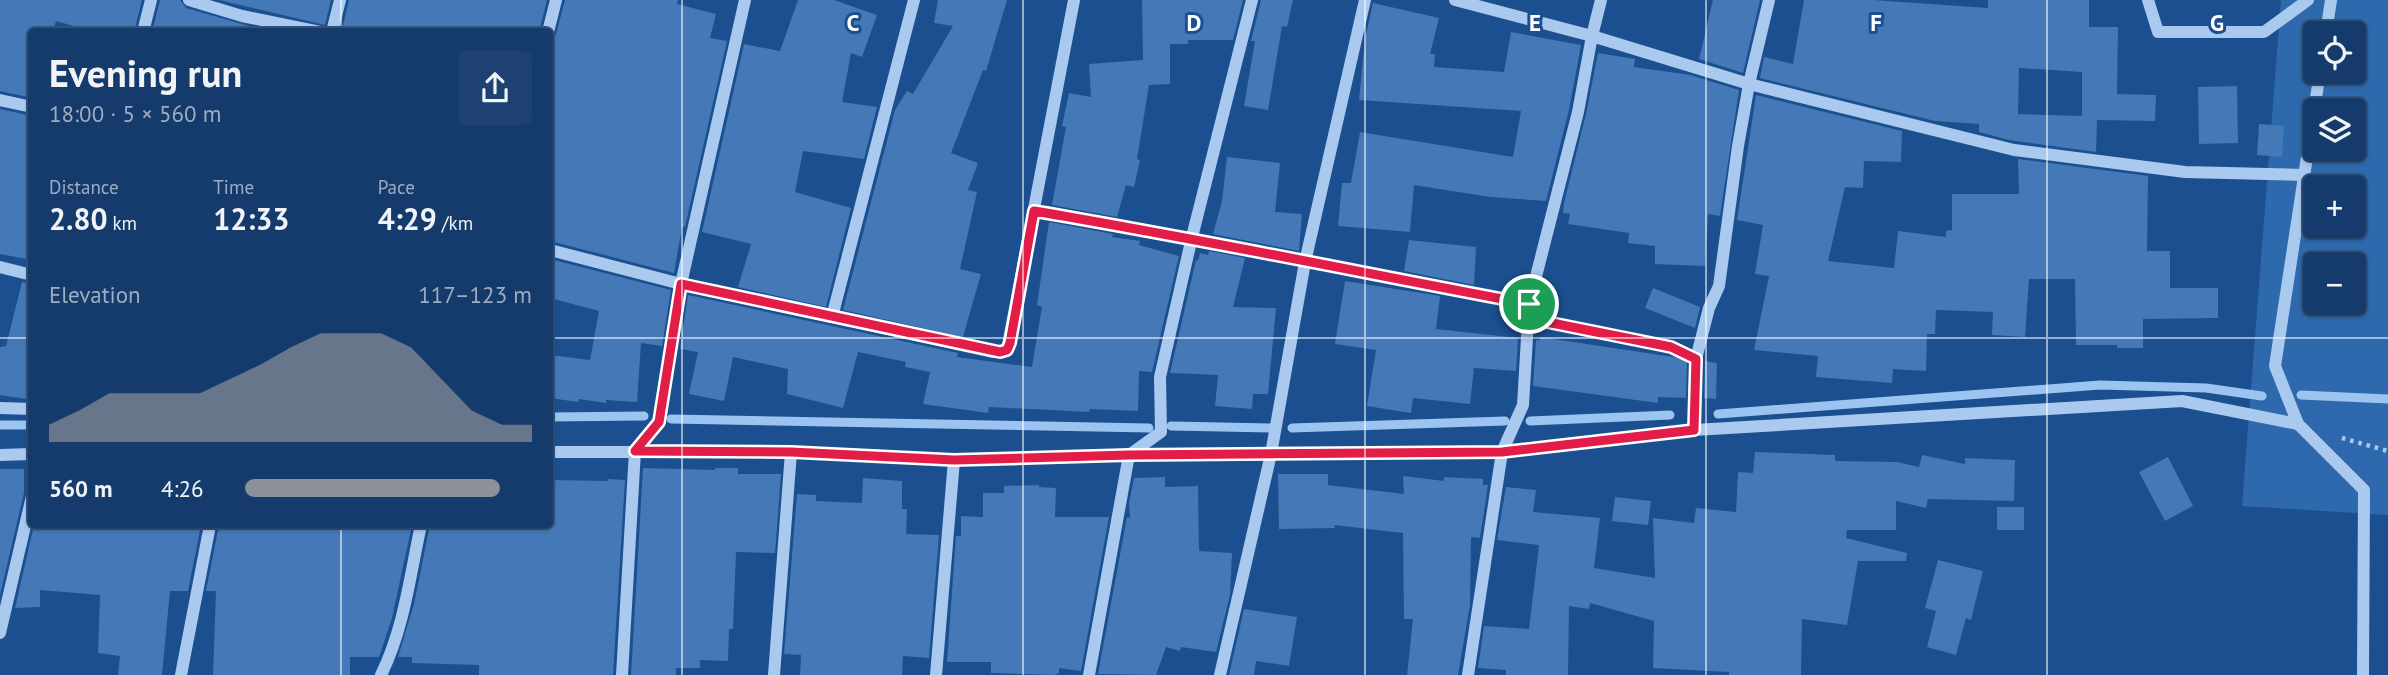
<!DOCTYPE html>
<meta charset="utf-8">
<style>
body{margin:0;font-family:"PT Sans",sans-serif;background:#1d4271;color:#f1f3f6;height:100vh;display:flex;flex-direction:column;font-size:26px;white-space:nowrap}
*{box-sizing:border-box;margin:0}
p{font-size:23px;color:#9dadc1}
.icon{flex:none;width:38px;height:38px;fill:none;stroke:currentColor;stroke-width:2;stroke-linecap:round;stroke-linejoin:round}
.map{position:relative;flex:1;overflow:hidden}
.drawer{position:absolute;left:28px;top:28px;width:525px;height:500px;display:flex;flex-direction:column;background:#143b6b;border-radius:7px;box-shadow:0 2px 5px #0004,0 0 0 2px #33557e}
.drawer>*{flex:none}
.controls{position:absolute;left:2303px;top:21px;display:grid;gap:14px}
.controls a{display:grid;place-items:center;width:63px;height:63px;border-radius:7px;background:#143b6b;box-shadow:0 2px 5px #0004,0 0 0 2px #33557e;font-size:35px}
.pin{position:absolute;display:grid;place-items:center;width:60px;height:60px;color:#fff;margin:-30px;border:4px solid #fff;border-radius:50%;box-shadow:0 2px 7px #0007}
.round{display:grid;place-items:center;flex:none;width:74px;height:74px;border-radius:7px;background:#1d4271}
.overview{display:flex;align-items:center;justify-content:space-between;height:119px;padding:0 21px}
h1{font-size:38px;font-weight:800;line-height:52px}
.metrics{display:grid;grid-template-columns:repeat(3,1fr);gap:10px;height:119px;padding:7px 21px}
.metrics div{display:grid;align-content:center}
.metrics b{font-size:30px;font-weight:800}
.metrics small{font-size:19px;font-weight:400}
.metrics p{font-size:19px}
.chart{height:196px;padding:14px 21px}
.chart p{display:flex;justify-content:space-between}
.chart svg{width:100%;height:126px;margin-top:7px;fill:#8c9099;opacity:.7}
ul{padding:0 21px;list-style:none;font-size:23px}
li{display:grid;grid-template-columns:112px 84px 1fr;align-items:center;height:52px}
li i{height:18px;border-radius:9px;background:#8c9099}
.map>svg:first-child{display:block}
.green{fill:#2e69ad;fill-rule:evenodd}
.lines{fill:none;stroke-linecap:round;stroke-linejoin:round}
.stream{stroke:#9cc4f0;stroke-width:9}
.building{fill:#4478b7;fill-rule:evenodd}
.path{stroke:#a9c9ee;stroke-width:4.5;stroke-dasharray:3.5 5;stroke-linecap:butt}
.minor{stroke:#a9c9ee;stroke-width:12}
.route-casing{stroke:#fff;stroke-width:14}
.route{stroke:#e11d48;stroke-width:9}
.grid{fill:none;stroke:#fff;stroke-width:2;stroke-opacity:0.55}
.grid-label{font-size:23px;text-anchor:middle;font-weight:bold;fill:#fff;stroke:#1b4f8f;stroke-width:6;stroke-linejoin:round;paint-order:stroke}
</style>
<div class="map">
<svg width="2388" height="675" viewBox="0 0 2388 675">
<rect width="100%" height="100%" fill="#1b4f8f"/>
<path class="green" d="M2281 0H2388V515L2242 506ZM2315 33H2354V72H2315ZM2315 110H2354V149H2315ZM2315 187H2354V226H2315ZM2315 264H2354V303H2315Z"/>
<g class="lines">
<g class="stream">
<path d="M2301 395 2388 399"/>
<path d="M1718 414 2100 385 2206 388 2262 396"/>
<path d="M550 417 644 416"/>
<path d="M671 419 1149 428"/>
<path d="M1530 421 1670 415"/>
<path d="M0 425H32"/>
<path d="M1171 426 1271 428"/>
<path d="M1292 428 1505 421"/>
</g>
</g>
<g class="building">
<path d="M0 0H142L134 32H95L56 21 53 32H32V98L0 91Z"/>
<path d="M160 0H180L186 8 270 32H164L153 28Z"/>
<path d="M219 0H331L325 25Z"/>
<path d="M349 0H547L539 32H352L342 29Z"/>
<path d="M565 0H678L677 4 716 14 710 38 727 41 685 227H682L674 273 550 241V41L556 34Z"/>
<path d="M798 0H834L877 15 862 57 851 53 842 102 877 107 864 159 803 151 795 192 851 208 826 307 738 287 751 244 702 232 744 44 780 51Z"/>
<path d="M938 0H1007L986 71 983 70 951 153 978 163 968 190 977 192 960 269 981 274 963 337 843 310 895 110 907 91 913 94 953 26 934 23Z"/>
<path d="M1142 0H1243L1233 40H1188V44H1170V84L1149 85 1137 159 1140 160 1134 187 1126 185 1117 217 1052 205 1066 127 1062 126 1069 93 1091 97 1089 64 1143 60Z"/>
<path d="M1261 0H1293L1287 27 1282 26 1268 110 1244 106 1255 41H1251Z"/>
<path d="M1713 0H1760L1743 73 1699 59Z"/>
<path d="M1804 0H1873L1988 8V0H2089V27H2118L2117 94 2156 95 2155 121 2097 120 2096 152 2009 140 1979 132V124L1935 121 1760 78 1764 57 1793 64ZM2019 68 2082 72V116L2018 114Z"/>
<path d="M1373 3 1439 18 1430 54H1435L1434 67 1504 72 1511 32 1581 45 1569 110 1546 201 1490 197 1414 185 1410 232 1338 226 1342 183H1351L1360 132 1513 157 1521 111 1359 100 1365 39Z"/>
<path d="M1598 53 1635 59 1634 67 1690 75 1739 90 1720 216 1708 214 1705 266 1655 264V246L1628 243 1629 233 1568 224 1570 214 1563 213 1564 203 1586 114Z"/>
<path d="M2237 86 2238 143 2199 144 2198 87Z"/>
<path d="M1756 95 1902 131 1901 162 1864 161 1863 188 1845 187 1828 261 1894 268 1898 231 1946 237V231L1952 230V194H2019L2018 159 2148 176 2147 251H2170V288H2218V318L2143 319V348H2117V345H2076L2075 279H2029L2025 337 1992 335 1993 312 1936 310 1935 334H1927L1926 371 1893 369 1892 383 1816 377 1818 356 1754 350 1769 276 1755 274 1763 225 1737 220Z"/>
<path d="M0 109 32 116V260L0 254Z"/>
<path d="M2259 124 2284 126 2282 157 2257 155Z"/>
<path d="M1227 157 1280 163 1275 212 1302 214 1299 251 1213 234 1222 201Z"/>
<path d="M1049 222 1113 234 1112 237 1140 241 1139 245 1179 256 1152 372 1139 371 1138 411 1090 409 1089 412 989 407 988 413 923 404 930 372 905 367 906 362 858 352 843 408 787 394 788 369 733 357 724 401 689 394 698 352 680 349 688 295 958 353 957 357 1032 367 1042 307 1037 305Z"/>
<path d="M1409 240 1476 247 1474 285 1404 271Z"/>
<path d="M1209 251 1245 258 1233 307 1276 308 1268 394H1253L1252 409 1215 406 1218 375 1170 373 1196 260 1198 261 1200 253 1208 255Z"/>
<path d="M550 259 671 290 662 346 641 343 637 402 606 400V403L579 399 578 402 550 398V355L590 360 599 311 550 298Z"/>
<path d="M1345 281 1440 296 1436 329 1518 338 1516 371 1474 368 1470 404 1413 398 1411 413 1367 406 1376 350 1335 344Z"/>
<path d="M22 282 32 284V400L0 395V347L6 346Z"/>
<path d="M1653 288 1700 307 1695 328 1645 308Z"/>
<path d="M1540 337 1687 359 1686 398 1658 397V403L1533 386 1536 340H1540Z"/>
<path d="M1705 361 1717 363 1716 399 1704 398Z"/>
<path d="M1755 452 1835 455V461L1897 462 1919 467 1922 455 1965 464V458L2015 460 2014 501 1928 499 1926 508 1896 501V530H1847L1846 538 1907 553 1906 561H1858L1847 625 1802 619 1801 675H1729V672L1653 668 1654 621 1590 603 1589 609 1569 606 1568 675H1506V670L1478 668 1484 626 1529 629 1539 545 1497 540 1506 487 1536 490 1533 512 1600 518 1594 568 1655 578 1653 518 1694 523 1696 508 1736 512 1738 472 1753 473Z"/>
<path d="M2168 457 2193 506 2165 521 2139 472Z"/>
<path d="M643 468 715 470V468H738V474H781L775 553 736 552 733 629H729L728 661 700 660V668H676V675H631Z"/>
<path d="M0 469H24V493L0 595Z"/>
<path d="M1278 474H1328V485L1404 494 1403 476 1444 481V477L1483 479V485H1488L1480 538 1471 537 1470 605 1458 675H1407L1413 619H1404L1403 533 1334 525 1335 528 1279 529Z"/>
<path d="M1165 477V487L1198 486 1199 551 1232 553 1230 595 1216 652 1181 647 1180 651 1166 647 1156 675 1098 674 1127 517 1130 518 1129 503 1134 478Z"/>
<path d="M863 478 902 481V509H907L906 534 939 535 929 658 903 656 902 675H800L801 655 784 654 797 494 816 495V501L862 503Z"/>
<path d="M608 479 625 480 613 675H479V665L412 663V657H398L414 604 430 525H550V480L608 481Z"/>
<path d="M1039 485V487L1056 488 1055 517H1109L1081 671 1059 668V673L1055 675 991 673V662H947L956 536H961V516L983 517V493H1004V486Z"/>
<path d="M1615 497 1651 501 1648 525 1612 521Z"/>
<rect x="1997" y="507" width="27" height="23"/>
<path d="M34 525H201L188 591H170L162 675H118L120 656 98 653 100 595 40 590V607L15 608Z"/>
<path d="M219 525H412L392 618 379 657H350V675H213L216 591H206Z"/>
<path d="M1938 560 1983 571 1971 620 1966 618 1956 655 1927 647 1936 611 1925 608Z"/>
<path d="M1244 609 1297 617 1289 666 1256 661 1254 675H1229Z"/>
</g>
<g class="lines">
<g class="path">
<path d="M1548 322 1671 347 1679 351"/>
<path d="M2342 438 2388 451"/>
</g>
<g class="minor">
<path d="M189 0 242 16 320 32"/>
<path d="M1455 0 1592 36 1749 84 2014 150 2185 172 2304 175"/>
<path d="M2148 0 2158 32H2264L2308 0"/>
<path d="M143 32 151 0"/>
<path d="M332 32 340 0"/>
<path d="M548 32 556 0"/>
<path d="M2326 33 2331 0"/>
<path d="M0 100 32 107"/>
<path d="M1034 211C1200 239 1364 273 1529 304"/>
<path d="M550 250 681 284 993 352 1007 350 1074 0"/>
<path d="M0 267 32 275"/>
<path d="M832 317 914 0"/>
<path d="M0 408 32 409"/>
<path d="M2298 424 2364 490 2363 675"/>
<path d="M1694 430 1696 359 1709 308 1719 286 1738 146 1749 84 1769 0"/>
<path d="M550 452H791L954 460 1129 455 1502 452 1694 430 2182 401 2298 424 2275 366 2320 72"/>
<path d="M0 455 32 454"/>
<path d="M0 633 32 496"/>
<path d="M181 675 210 525"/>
<path d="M381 675C404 629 410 575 421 525"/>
<path d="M622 675 635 451 659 422 681 284 745 0"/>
<path d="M774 675 791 452"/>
<path d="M936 675 954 460"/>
<path d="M1089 675 1129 455 1161 432 1160 377 1192 237 1252 0"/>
<path d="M1220 675 1271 454 1305 262 1365 0"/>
<path d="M1468 675 1502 452 1523 405 1529 304 1578 112 1592 36 1601 0"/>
</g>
</g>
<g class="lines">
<g class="route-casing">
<path id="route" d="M1034 211C1200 239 1364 273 1529 304L1532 319 1671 347 1696 359 1694 430 1502 452 1129 455 954 460 791 452 635 451 659 422 681 284 1000 352 1007 350 1010 343Z"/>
</g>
<use href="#route" class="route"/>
</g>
<path class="grid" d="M341 0V32M682 0V675M1023 0V675M1365 0V675M1706 0V675M2047 0V675M0 338H32M550 338H2388M341 525V675"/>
<g class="grid-label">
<text x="853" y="31">C</text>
<text x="1194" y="31">D</text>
<text x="1535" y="31">E</text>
<text x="1876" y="31">F</text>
<text x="2217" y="31">G</text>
</g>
</svg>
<div class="controls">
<a><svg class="icon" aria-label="locate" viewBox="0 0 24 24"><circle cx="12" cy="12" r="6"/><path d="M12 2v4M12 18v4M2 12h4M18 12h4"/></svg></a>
<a><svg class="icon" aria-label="layers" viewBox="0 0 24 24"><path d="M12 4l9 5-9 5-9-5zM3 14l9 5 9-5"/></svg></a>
<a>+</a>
<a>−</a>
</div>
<div class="pin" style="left:1529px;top:304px;background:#1e9e55"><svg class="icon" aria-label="arrive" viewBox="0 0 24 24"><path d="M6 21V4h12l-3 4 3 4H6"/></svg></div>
<section class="drawer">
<div class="overview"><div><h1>Evening run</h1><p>18:00 · 5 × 560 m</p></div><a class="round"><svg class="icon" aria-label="share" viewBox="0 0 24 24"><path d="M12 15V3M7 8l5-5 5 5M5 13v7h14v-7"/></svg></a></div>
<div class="metrics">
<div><p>Distance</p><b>2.80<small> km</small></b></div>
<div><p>Time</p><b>12:33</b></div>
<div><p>Pace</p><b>4:29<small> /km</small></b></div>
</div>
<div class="chart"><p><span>Elevation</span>117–123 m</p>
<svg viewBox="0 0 160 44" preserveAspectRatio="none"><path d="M0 44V38L10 33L20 27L30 27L40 27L50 27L60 22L70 17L80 11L90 6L100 6L110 6L120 11L130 22L140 33L150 38L160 38V44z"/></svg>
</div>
<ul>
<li><b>560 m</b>4:26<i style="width:89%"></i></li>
</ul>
</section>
</div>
